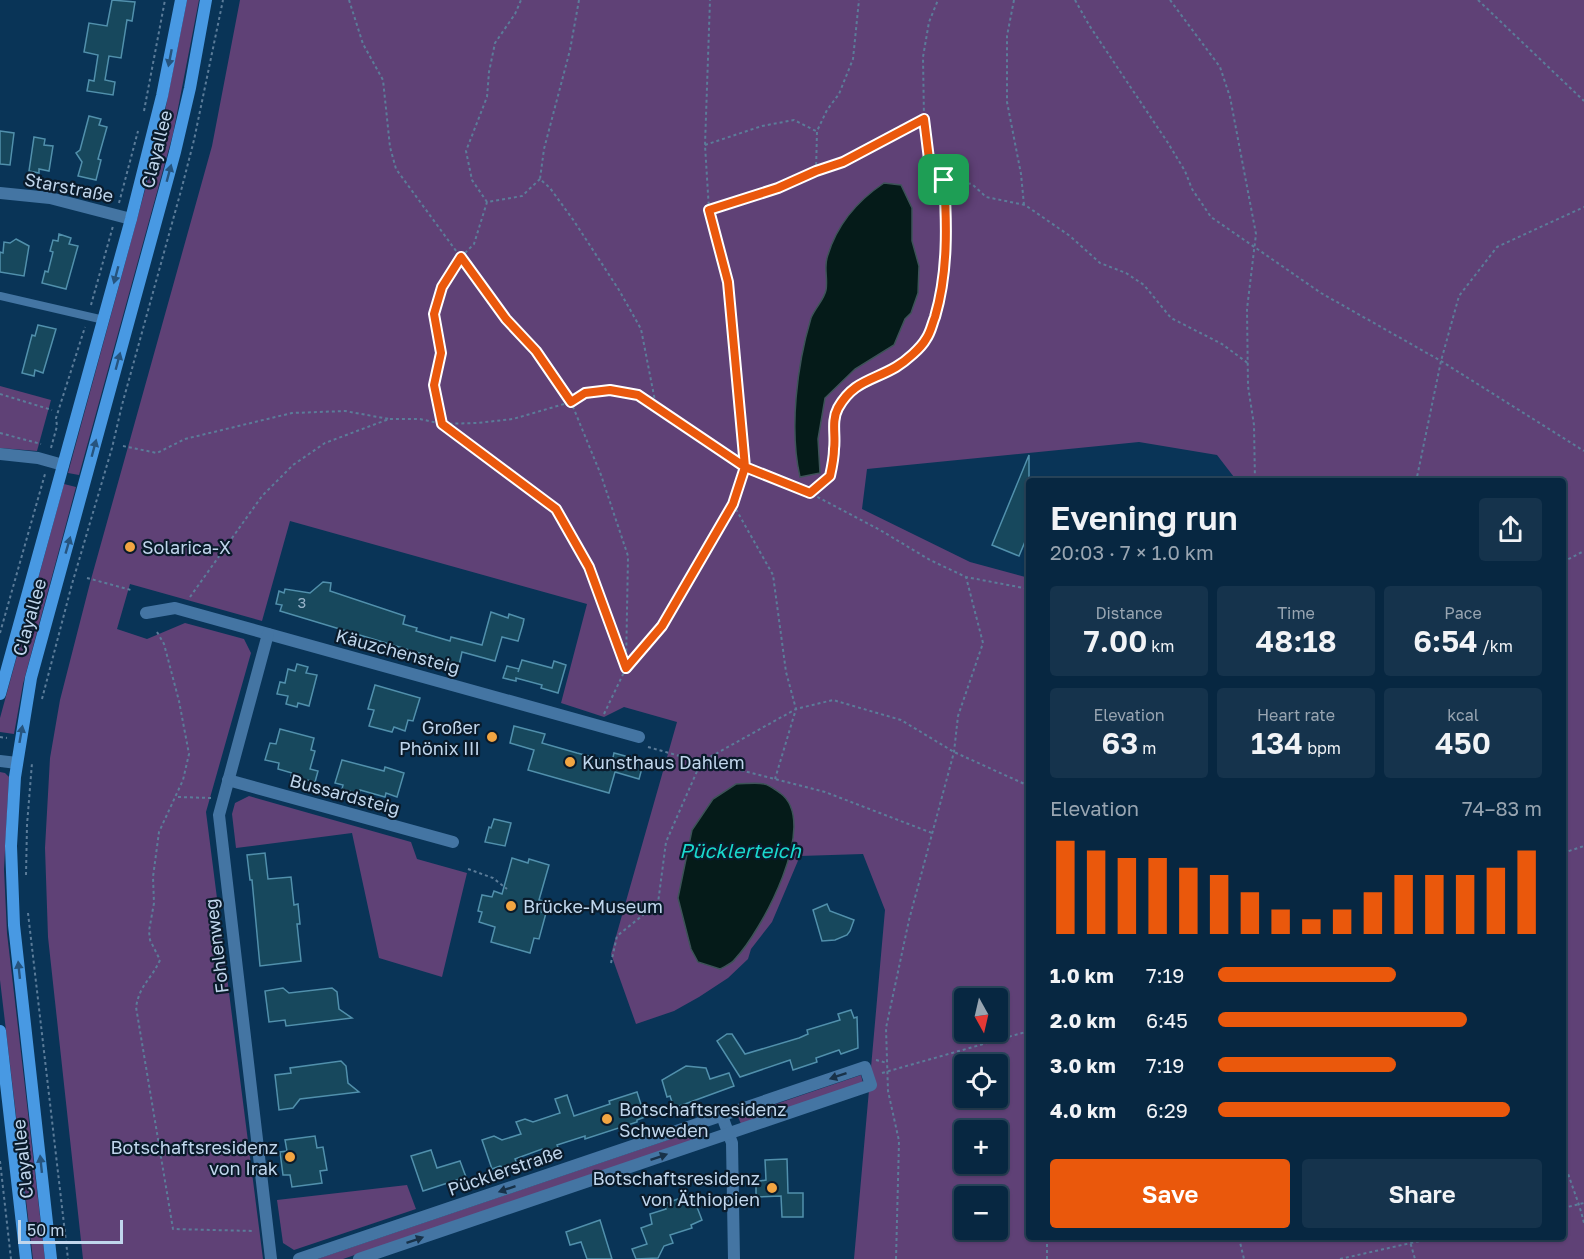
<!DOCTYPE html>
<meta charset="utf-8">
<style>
body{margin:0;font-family:"Golos Text",sans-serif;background:#15334c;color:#f1f3f6;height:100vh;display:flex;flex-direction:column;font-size:22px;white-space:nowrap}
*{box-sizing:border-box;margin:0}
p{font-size:20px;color:#98a5b1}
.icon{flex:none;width:33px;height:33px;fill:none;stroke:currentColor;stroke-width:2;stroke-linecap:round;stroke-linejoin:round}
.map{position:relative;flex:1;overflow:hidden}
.sheet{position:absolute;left:1026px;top:478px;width:540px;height:762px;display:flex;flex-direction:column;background:#072741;border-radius:6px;box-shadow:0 2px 4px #0004,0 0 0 2px #28445a}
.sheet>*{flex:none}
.needle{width:39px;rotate:172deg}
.tools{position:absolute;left:954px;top:988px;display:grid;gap:12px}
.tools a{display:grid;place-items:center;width:54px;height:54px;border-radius:6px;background:#072741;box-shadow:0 2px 4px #0004,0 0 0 2px #28445a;font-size:30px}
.scale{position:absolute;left:18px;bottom:15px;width:105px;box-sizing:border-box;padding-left:6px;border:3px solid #c0d6ec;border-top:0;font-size:16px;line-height:21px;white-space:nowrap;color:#c0d6ec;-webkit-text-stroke:4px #0a1b2b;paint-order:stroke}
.pin{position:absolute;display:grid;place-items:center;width:51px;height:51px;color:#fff;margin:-26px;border-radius:12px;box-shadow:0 3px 9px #0006}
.round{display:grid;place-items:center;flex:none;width:63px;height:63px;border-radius:6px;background:#15334c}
.overview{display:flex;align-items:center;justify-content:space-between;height:102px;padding:0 24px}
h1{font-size:33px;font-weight:600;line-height:45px}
.metrics{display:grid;grid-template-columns:repeat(3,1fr);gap:9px;height:102px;padding:6px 24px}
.metrics div{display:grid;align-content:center;border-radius:6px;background:#15334c;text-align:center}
.metrics b{font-size:30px;font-weight:600}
.metrics small{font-size:16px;font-weight:400}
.metrics p{font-size:16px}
.chart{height:168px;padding:12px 24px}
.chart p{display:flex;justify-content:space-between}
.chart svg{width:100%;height:108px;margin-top:6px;stroke:#ea580c;stroke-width:6}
.button{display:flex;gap:12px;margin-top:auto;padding:12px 24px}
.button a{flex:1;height:69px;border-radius:6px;background:#ea580c;color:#fff;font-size:24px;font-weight:600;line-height:69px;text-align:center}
.button a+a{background:#15334c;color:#f1f3f6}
ul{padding:0 24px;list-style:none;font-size:20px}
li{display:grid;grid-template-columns:96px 72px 1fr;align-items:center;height:45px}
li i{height:15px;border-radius:8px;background:#ea580c}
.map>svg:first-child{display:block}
.green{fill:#5f4176;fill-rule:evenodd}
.water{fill:#051b19;stroke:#3d5358;stroke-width:1.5}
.building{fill:#17485d;stroke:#5190ac;stroke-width:1.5}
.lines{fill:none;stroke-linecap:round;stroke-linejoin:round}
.path{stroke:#5b7c99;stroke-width:2;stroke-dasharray:3 3;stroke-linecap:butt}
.lane{stroke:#4475a3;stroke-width:8}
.street{stroke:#4475a3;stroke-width:12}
.secondary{stroke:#4899e3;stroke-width:12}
.oneway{fill:#26547e}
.oneway2{fill:#183249}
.route-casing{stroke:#fff;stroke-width:12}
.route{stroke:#ea580c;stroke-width:8}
.poi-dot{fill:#f2a542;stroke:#0a1b2b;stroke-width:2}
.labels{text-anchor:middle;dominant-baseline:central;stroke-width:4.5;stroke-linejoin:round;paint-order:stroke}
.number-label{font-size:15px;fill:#96b2c8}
.street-label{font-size:18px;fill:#c0d6ec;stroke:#0a1b2b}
.poi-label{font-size:18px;fill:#c0d6ec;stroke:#0a1b2b;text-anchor:start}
.water-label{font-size:20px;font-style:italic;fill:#1ad9cf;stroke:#0a1b2b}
</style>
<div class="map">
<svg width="1584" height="1259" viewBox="0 0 1584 1259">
<rect width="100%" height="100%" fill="#093457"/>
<g class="green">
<path d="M187 0H199L173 134 79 475 68 473 161 131Z"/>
<path d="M240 0H1584V1259H854L885 910 863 854 800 856 772 922 751 949 748 959 728 978 699 997 674 1011 636 1024 611 954 677 722 624 707 604 717 561 703 587 604 290 521 262 621 130 584 117 629 147 639 185 623 244 639 251 653 206 812 263 1259H83L48 937 45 848 50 758 60 700 90 583 212 146ZM1139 442 1217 455 1237 481 1563 482V1238H1029V578L970 562 862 509 867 469ZM964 999H998V1032H964ZM964 1065H998V1098H964ZM964 1131H998V1164H964ZM964 1197H998V1230H964Z"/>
<path d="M0 386 51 400 37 451 0 448Z"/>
<path d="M64 484 76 487 23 684 14 734 0 732V718Z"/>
<path d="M0 772 5 773 9 777 4 869 7 933 45 1259H33L0 980Z"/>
<path d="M249 796 411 842 417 859 467 873 442 977 379 958 352 833 236 848 232 814 235 803Z"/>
<path d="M861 1075 863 1083 741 1124 738 1117Z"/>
<path d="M706 1127 709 1129V1135L343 1259H317Z"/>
<path d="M407 1185 416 1209 294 1250 283 1243 277 1200Z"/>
</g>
<g class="water">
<path d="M884 183 901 185 912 208V241L919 266 918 293 911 313 905 319 894 345 855 369 825 398 818 439 820 473 800 477C789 429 797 365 811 318 815 308 824 300 826 290 828 279 824 268 827 258 836 226 857 201 884 183Z"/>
<path d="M736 784C745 784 756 782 764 784 770 785 775 790 780 793 821 822 761 932 735 959 732 964 725 966 720 969L698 962 691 949 678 898 692 830 713 799Z"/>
</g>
<g class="building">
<path d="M112 0 135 2 132 21 127 20 121 58 109 56 105 80 115 82 113 95 87 91 89 80 94 81 98 55 84 52 89 23 107 26Z"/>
<path d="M89 116 101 119 99 125 107 127 98 159 101 160 96 180 78 176 82 162 76 153 80 150Z"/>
<path d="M0 131 14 133 10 165 0 164Z"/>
<path d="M34 137 45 139 44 145 53 146 49 171 39 169V173L29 171Z"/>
<path d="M59 234 71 238 69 244 78 246 66 289 42 283 45 271 48 272 53 252 50 251 53 240 58 241Z"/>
<path d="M16 239 29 246 24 276 0 272V252L3 253 4 242 10 243Z"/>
<path d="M38 325 56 329 43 373 35 370 34 376 22 373 32 335 35 336Z"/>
<path d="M1029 455V532L1019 556 992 545Z"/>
<path d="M323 582 331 583 330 591 405 616 403 624 417 628 416 631 450 641 451 637 482 645 491 612 508 618 509 614 524 619 523 624 518 641 502 637 495 661 462 652 459 665 280 611 282 605 276 604 279 591 284 593 285 589 310 593Z"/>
<path d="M522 660 552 668 554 661 566 665 558 693 541 688 542 685 516 678V681L503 678 507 666 519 669 518 672Z"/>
<path d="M297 664 308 667 306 673 317 675 309 706 298 703 297 707 286 704 288 696 277 694 280 682 285 683 288 669 295 671Z"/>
<path d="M375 685 420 698 413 721 408 720 405 731 394 727 392 732 369 726 374 710 368 709Z"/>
<path d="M514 726 545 734 542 743 577 753 612 762 614 753 644 761 639 779 615 772 609 793 528 770 534 750 510 743Z"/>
<path d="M280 729 314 738 311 750 315 751 310 769 318 771 315 782 291 776 292 773 278 769 279 763 265 760 270 743 276 744Z"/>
<path d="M342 760 384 771 385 767 404 773 397 797 386 793 385 797 360 790 359 794 342 789 343 785 335 783Z"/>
<path d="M494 819 511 823 505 846 485 842 489 827 491 828Z"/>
<path d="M265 853 268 879 291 877 294 905 298 904 300 924H297L301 961 260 966 252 880H250L247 855Z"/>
<path d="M512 858 528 863 529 859 549 865 539 900 544 901 541 912 546 913 539 939 534 938 530 953 491 942 495 927 479 922 482 912 478 911 482 895 492 897 494 891 502 894Z"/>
<path d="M827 904 830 911 854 920 850 931 847 935 835 940 822 941 813 910Z"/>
<path d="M283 988 289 993 332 988 337 992 339 1009 352 1018 286 1026 285 1020 269 1022 265 991Z"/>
<path d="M851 1010 854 1018 857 1017 858 1048 841 1054 839 1050 816 1058 817 1062 793 1070 790 1060 740 1077 717 1041 727 1034H732L745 1054 799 1038 808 1034 807 1030 840 1020 838 1014Z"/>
<path d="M341 1061 346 1066 348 1083 359 1092 300 1099 293 1108 279 1110 275 1075 291 1073 290 1068Z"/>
<path d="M686 1066 706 1068 710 1079 729 1073 734 1086 674 1108 670 1096 667 1097 662 1080Z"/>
<path d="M637 1092 645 1117 637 1120V1122L585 1139V1136L557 1145 559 1150 548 1153 542 1149 515 1159 517 1164 506 1168 500 1166 492 1169 482 1140 494 1136 502 1140 521 1134 516 1122 525 1119 533 1122 560 1113 555 1099 567 1095 574 1116 610 1104 609 1101Z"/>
<path d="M315 1136 317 1148 323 1147 327 1170 320 1171 322 1183 292 1187 290 1175H283L280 1152 287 1151 285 1140Z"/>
<path d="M431 1150 437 1168 460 1161 466 1177 423 1191 411 1156Z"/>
<path d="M787 1159 788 1193H803V1217H782L781 1196 756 1197V1184H760V1181L766 1180 765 1160Z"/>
<path d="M692 1194 702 1220 691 1225 692 1228 670 1235 673 1243 664 1246 658 1258 636 1259 632 1249 647 1244 641 1228 652 1224 650 1214 666 1209 664 1204Z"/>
<path d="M600 1220 612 1259H587L581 1242 570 1245 566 1232Z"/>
</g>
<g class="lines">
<g class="path">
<path d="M349 0 363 44 383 80 390 147 396 169 506 319 536 351 571 402 601 475 628 556 626 666"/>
<path d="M579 0 570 50 544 149 540 179 550 188 574 221 619 290 641 329 656 406"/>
<path d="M1014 0 1007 36V102L1021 174 1024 205"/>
<path d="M1075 0 1089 25 1168 143 1185 171 1192 189 1211 217 1321 293 1441 361 1584 451"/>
<path d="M1170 0 1220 67 1230 97 1256 234 1247 309 1248 386 1254 425 1255 482"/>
<path d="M1478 0 1584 101"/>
<path d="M144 111 165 0"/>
<path d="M705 145 762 126 794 120 816 131"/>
<path d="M816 171 817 131 827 110 839 94 853 59 859 0"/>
<path d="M540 179 522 196 487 202 474 244 461 257 442 287 434 314 441 353 434 385 442 424 556 509 589 567 625 666"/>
<path d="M944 180 972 184 986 197 1025 205 1070 236 1100 263 1126 273 1144 285 1171 318 1222 344 1249 364"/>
<path d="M487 202 472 180 466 151 487 97 489 72 495 43 515 14 521 0"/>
<path d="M119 203 138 131"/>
<path d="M709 210 778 188 816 171 843 162 924 119"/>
<path d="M91 305 113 226"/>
<path d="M0 394 52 410"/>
<path d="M0 433 41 444"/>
<path d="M123 446 157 453 185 439 292 413 345 411 389 419"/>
<path d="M51 448 57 426 56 418 85 327"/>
<path d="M1416 482 1441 361 1459 296 1497 247 1584 207"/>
<path d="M811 492 830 476 837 410 859 383 898 366 926 340 940 298 945 274 946 210 944 180 929 159 927 145 924 119 923 57 929 22 938 0"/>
<path d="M733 504 773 575 786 672 796 709 775 779"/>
<path d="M1563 562 1584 551"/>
<path d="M87 578 131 590"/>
<path d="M190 597 262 496 293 465 325 443 389 419H420L442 424 477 423 513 419 571 402 584 393 610 390 638 395 745 467 810 493 880 530 930 560 966 577 1029 589"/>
<path d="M157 632 164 644 179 701 189 754 183 780 159 832 153 877 154 903 149 931 150 940 160 960C151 980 140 984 136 1007L173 1229 254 1231"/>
<path d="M0 633 45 474"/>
<path d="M42 699 72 584 112 448 122 405 182 187 194 140 223 0"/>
<path d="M604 714 626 668 662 626 733 504 745 467 728 282 709 210 705 145 710 0"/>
<path d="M0 737 7 738"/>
<path d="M648 747 701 762 796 709 833 700 901 720 954 752 1029 786"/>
<path d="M178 797 211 798"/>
<path d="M1563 853 1584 846"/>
<path d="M468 869 493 878 507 889"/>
<path d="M26 875 27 825 32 763"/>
<path d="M28 913 68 1259"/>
<path d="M611 963 617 936 658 903 666 842 701 762 732 768 825 792 932 833"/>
<path d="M876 1060 887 1063"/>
<path d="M882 1073 1029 1031"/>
<path d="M1563 1157C1569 1180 1579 1201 1584 1223"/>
<path d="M0 1161 11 1259"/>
<path d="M1563 1208 1584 1203"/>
<path d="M1047 1238V1259"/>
<path d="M1239 1238 1244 1259"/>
<path d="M1409 1238 1415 1259"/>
<path d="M896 1259 899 1141 888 1091 886 1028 909 920 954 752 958 716 983 643 966 577"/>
<path d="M1340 1259 1433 1238"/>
</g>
<path class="lane" d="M0 296 104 320"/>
<g class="street">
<path d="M0 193 50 198 131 219"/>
<path d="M0 454 38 458 63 465"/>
<path d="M146 613 175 608 639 737"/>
<path d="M268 634 219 815 271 1259"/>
<path d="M0 761 17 763"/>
<path d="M228 780 453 842"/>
<path d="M722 1116 732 1143 734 1259"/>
<path d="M299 1259 865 1067 871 1085 359 1259"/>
</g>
<g class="secondary">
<path d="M0 694 131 219 162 96 181 0"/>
<path d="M0 1031 26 1259"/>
<path d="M51 1259 14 925 11 846 15 777 31 678 175 152 190 88 206 0"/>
</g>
</g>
<defs><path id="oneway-solid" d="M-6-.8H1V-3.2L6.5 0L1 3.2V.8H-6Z" transform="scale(1.5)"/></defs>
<g class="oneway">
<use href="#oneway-solid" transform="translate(170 58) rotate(101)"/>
<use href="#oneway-solid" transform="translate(169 173) rotate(-75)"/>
<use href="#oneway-solid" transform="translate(116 275) rotate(105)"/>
<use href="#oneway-solid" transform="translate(118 361) rotate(-75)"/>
<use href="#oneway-solid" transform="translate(94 448) rotate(-75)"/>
<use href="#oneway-solid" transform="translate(68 545) rotate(-74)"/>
<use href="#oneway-solid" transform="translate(21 734) rotate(-80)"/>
<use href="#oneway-solid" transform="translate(19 970) rotate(-96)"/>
<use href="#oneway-solid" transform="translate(41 1164) rotate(-96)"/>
</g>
<g class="oneway2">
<use href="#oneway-solid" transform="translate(838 1076) rotate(161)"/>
<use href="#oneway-solid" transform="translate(659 1157) rotate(-19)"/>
<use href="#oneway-solid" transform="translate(507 1189) rotate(161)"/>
<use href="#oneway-solid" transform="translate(415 1240) rotate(-19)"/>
</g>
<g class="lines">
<g class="route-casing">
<path id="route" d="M944 180C947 226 948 273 935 317 932 324 931 332 926 339 921 348 906 361 896 367 872 381 853 381 838 408 831 421 836 436 834 449 834 458 832 467 830 476L810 493 745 467 638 395 610 390 585 393 571 402 536 351 506 319 461 257 442 287 434 314 441 353 434 385 442 424 556 509 589 567 626 668 662 626 733 504 745 467 728 282 709 210 778 188 816 171 843 162 924 119 929 159 944 180"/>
</g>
<use href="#route" class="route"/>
</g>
<g class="poi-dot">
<circle cx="130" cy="547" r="6"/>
<circle cx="492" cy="737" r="6"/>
<circle cx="570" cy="762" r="6"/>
<circle cx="511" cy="906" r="6"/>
<circle cx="607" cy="1119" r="6"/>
<circle cx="290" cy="1157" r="6"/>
<circle cx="772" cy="1188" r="6"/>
</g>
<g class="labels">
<g class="number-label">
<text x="302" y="602">3</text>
</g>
<g class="street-label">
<text transform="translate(156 149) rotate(-76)">Clayallee</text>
<text transform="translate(69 187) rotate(11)">Starstraße</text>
<text transform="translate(29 617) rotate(-74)">Clayallee</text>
<text transform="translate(398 651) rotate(15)">Käuzchensteig</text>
<text transform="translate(345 794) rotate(15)">Bussardsteig</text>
<text transform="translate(216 946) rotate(-97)">Fohlenweg</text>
<text transform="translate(22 1159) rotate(-96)">Clayallee</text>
<text transform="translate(505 1170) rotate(-19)">Pücklerstraße</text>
</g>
<g class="poi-label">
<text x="142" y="547">Solarica-X</text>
<text x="480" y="727" text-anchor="end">Großer<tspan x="480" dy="21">Phönix III</tspan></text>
<text x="582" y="762">Kunsthaus Dahlem</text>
<text x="523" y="906">Brücke-Museum</text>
<text x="619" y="1109">Botschaftsresidenz<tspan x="619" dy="21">Schweden</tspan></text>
<text x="278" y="1147" text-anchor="end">Botschaftsresidenz<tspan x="278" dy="21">von Irak</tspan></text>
<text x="760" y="1178" text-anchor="end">Botschaftsresidenz<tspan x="760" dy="21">von Äthiopien</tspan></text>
</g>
<g class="water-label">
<text x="740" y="850">Pücklerteich</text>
</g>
</g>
</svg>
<div class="tools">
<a><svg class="needle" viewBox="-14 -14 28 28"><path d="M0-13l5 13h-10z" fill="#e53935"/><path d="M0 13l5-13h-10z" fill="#98a5b1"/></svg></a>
<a><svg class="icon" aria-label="locate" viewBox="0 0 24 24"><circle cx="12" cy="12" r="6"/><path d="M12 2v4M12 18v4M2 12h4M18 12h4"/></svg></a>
<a>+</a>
<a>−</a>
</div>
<div class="scale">50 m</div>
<div class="pin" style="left:944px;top:180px;background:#1e9e55"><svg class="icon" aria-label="arrive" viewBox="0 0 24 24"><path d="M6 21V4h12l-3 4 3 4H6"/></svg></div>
<section class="sheet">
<div class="overview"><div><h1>Evening run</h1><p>20:03 · 7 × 1.0 km</p></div><a class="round"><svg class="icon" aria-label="share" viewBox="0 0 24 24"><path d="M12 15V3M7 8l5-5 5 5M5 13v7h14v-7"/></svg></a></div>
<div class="metrics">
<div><p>Distance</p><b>7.00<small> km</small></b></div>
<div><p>Time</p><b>48:18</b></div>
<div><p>Pace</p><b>6:54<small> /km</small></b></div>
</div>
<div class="metrics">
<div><p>Elevation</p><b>63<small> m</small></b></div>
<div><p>Heart rate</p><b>134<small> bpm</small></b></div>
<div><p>kcal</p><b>450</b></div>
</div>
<div class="chart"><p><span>Elevation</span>74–83 m</p>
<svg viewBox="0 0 160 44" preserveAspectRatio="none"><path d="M5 44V6M15 44V10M25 44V13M35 44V13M45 44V17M55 44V20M65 44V27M75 44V34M85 44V38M95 44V34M105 44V27M115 44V20M125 44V20M135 44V20M145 44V17M155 44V10"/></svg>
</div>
<ul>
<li><b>1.0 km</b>7:19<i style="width:55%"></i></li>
<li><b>2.0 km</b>6:45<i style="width:77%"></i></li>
<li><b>3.0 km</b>7:19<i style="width:55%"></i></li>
<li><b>4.0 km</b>6:29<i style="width:90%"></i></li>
</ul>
<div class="button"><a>Save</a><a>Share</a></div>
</section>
</div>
